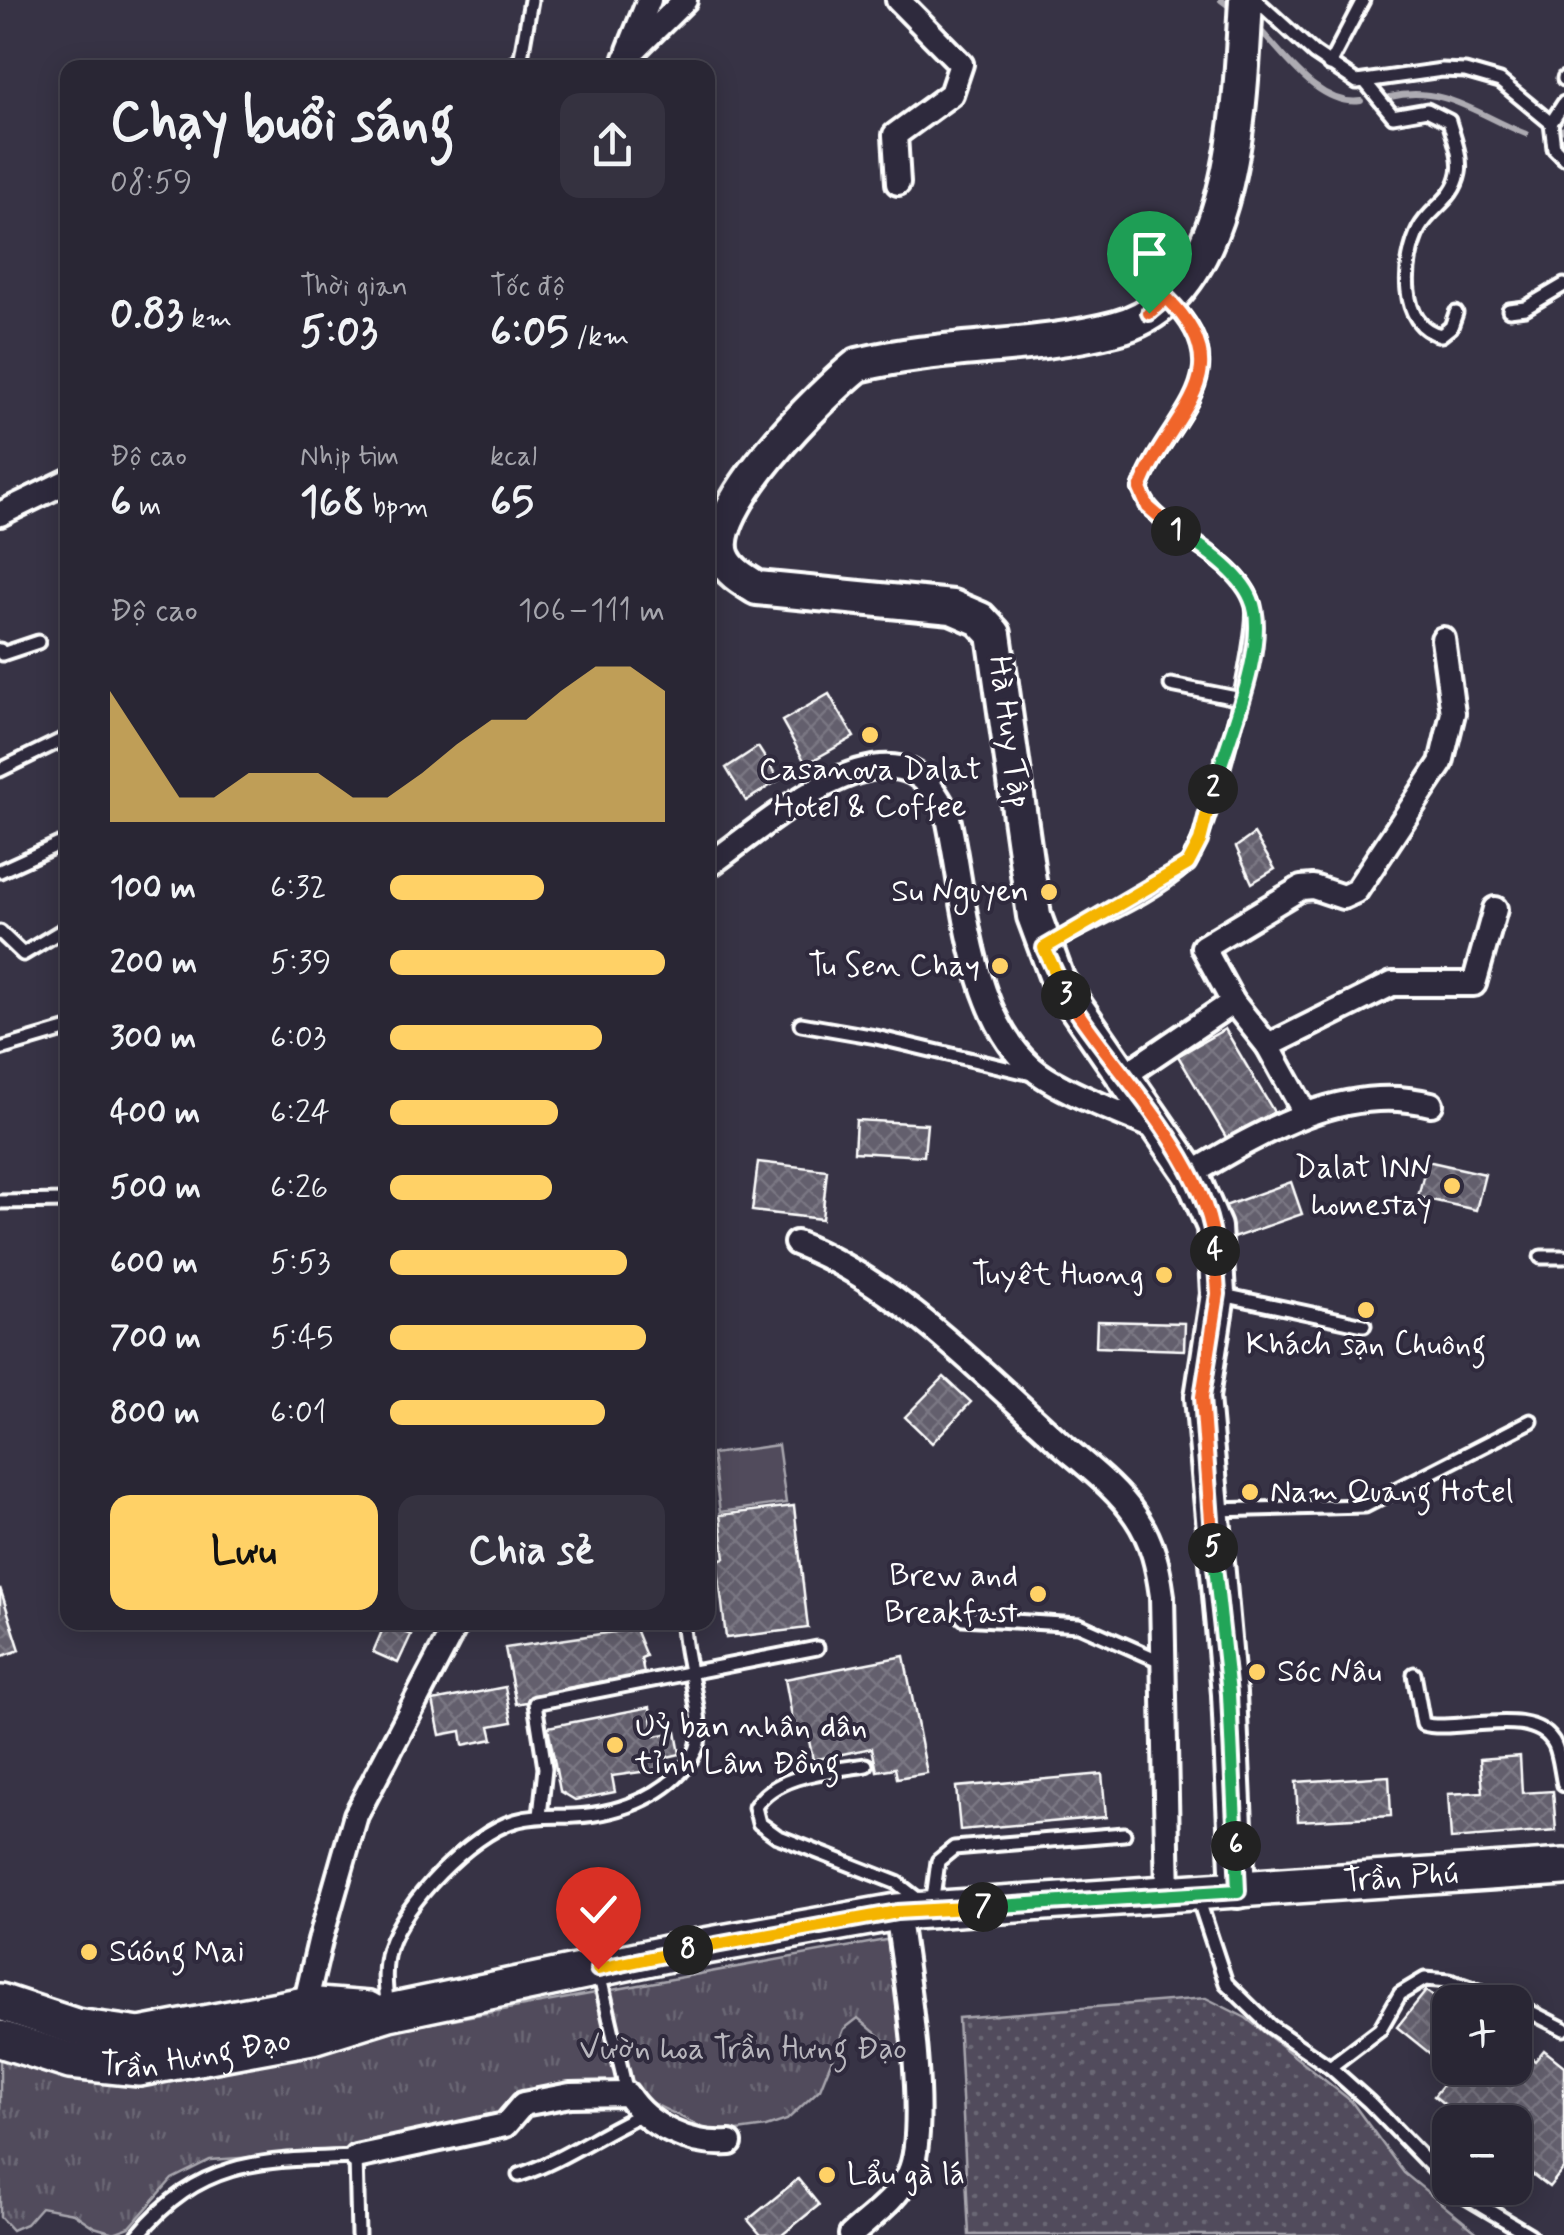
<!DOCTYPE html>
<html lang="vi">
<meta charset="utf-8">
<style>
body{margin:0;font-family:Mynerve,sans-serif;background:#353240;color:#f1f3f6;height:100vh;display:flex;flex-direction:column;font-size:38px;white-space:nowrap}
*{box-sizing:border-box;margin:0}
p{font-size:32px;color:#a5a5ac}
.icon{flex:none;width:55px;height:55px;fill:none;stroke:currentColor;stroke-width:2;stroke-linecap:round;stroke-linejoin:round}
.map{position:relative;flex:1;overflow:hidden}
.panel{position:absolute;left:60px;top:60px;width:655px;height:1570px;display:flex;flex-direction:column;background:#292634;border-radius:20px;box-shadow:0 5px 25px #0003,0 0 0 2px #45434f}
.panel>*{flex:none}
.controls{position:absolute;left:1432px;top:1985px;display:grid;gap:20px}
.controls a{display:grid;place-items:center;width:100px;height:100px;border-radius:20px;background:#292634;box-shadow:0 5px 25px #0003,0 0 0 2px #45434f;font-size:50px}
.pin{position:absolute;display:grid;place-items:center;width:85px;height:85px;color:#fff;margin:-102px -42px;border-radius:50% 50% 50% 0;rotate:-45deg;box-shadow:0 0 10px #0007}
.pin .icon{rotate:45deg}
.km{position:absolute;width:50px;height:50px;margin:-25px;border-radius:50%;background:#222;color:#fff;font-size:28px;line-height:50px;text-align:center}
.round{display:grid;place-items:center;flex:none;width:105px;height:105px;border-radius:20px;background:#353240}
.headline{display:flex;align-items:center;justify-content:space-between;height:170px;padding:0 50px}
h1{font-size:55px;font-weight:700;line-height:75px}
.metrics{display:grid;grid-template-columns:repeat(3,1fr);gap:15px;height:170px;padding:10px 50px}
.metrics div{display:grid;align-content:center}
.metrics b{font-size:42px;font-weight:700}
.metrics small{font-size:28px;font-weight:400}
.metrics p{font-size:28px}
.chart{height:280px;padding:20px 50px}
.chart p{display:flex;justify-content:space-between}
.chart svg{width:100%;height:180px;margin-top:10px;fill:#ffd166;opacity:.7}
.cta{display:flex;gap:20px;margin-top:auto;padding:20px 50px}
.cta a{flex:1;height:115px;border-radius:20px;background:#ffd166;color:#111;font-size:40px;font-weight:700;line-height:115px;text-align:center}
.cta a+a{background:#353240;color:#f1f3f6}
ul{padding:0 50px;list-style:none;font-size:32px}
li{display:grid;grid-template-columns:160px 120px 1fr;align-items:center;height:75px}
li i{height:25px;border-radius:12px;background:#ffd166}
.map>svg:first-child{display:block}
.grass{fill:url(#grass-dots);stroke:#a8a6ae;stroke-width:2.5}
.park{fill:url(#park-tufts);stroke:#a8a6ae;stroke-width:2.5}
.pitch{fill:#514c5c;stroke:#a8a6ae;stroke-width:2.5}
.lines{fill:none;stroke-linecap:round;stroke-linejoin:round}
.stream{stroke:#adabb2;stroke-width:6}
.building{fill:url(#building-cross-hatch);stroke:#fff;stroke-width:2.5}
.lane-casing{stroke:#fff;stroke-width:19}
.street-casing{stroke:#fff;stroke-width:30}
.secondary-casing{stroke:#fff;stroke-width:40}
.primary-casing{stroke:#fff;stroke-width:42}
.lane{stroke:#2f2a3d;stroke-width:11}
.street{stroke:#2f2a3d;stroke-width:22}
.secondary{stroke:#2f2a3d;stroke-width:32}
.primary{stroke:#2f2a3d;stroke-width:35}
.split-1-casing{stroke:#fff;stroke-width:20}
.split-2-casing{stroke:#fff;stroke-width:20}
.split-3-casing{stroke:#fff;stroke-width:20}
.split-4-casing{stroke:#fff;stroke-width:20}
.split-5-casing{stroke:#fff;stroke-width:20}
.split-6-casing{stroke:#fff;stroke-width:20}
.split-7-casing{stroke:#fff;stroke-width:20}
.split-8-casing{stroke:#fff;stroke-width:20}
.split-9-casing{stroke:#fff;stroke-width:20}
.split-1{stroke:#f0652b;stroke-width:12}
.split-2{stroke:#22a559;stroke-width:12}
.split-3{stroke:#f5b400;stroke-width:12}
.split-4{stroke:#f0652b;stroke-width:12}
.split-5{stroke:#f0652b;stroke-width:12}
.split-6{stroke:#22a559;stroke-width:12}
.split-7{stroke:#22a559;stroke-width:12}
.split-8{stroke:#f5b400;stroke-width:12}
.split-9{stroke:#f5b400;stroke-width:12}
.poi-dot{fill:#ffd166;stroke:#2f2a3d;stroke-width:4}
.labels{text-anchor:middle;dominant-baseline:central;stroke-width:8;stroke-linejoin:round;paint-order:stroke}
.street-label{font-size:32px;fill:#fff;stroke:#2f2a3d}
.poi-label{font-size:32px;fill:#fff;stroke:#2f2a3d;text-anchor:end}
.park-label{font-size:32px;fill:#b9b7be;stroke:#2f2a3d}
</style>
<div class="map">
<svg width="1564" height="2235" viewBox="0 0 1564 2235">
<defs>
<pattern id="grass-dots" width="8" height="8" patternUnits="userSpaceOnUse" patternTransform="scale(2.5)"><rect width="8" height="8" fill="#514c5c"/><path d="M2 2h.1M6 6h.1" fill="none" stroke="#6b6774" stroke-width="1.8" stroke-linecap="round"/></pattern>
<pattern id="park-tufts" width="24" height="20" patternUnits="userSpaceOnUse" patternTransform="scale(2.5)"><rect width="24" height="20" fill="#514c5c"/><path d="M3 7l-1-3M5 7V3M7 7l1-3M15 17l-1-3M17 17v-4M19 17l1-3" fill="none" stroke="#6b6774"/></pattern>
<pattern id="building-cross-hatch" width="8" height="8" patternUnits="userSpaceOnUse" patternTransform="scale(2.5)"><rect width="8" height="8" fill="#635f6d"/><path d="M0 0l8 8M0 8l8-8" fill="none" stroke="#7a7783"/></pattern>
</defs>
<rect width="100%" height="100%" fill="#373345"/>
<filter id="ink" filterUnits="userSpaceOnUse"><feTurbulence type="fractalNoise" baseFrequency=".01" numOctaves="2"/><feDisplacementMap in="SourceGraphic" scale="20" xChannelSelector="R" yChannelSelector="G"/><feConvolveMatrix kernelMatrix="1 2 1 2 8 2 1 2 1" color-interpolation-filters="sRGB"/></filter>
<g filter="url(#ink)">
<path class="grass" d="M1206 1998 1246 2018 1351 2101 1404 2173 1480 2235H969L958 2018Z"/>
<path class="park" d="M885 1940 896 1941 904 2048 886 2042 858 2018 844 2029 820 2089 787 2120 766 2127 716 2134 611 2083 534 2094 503 2119 358 2150 210 2160 172 2179 130 2227 114 2233 94 2227 73 2213 41 2207 26 2224 12 2230 0 2217V2057L142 2076Z"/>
<path class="pitch" d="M778 1445 786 1503 720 1512 712 1454Z"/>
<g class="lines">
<g class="stream">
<path d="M1221 0 1229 6"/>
<path d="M1262 32C1287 58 1320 107 1361 101"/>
<path d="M1390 97C1443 84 1478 115 1526 134"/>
<path d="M1561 130 1564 129"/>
</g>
</g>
<g class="building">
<path d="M829 694 854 737 806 764 782 721Z"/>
<path d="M758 747 779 780 746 801 726 768Z"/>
<path d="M1254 834 1275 869 1252 883 1236 847Z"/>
<path d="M1225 1029 1274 1112 1227 1139 1178 1056Z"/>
<path d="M856 1120 927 1124 924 1156 854 1152Z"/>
<path d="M1427 1161 1485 1174 1476 1210 1418 1197Z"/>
<path d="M758 1162 827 1170 822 1219 752 1211Z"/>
<path d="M1291 1182 1302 1214 1233 1238 1222 1207Z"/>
<path d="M1097 1321 1185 1323 1184 1350 1096 1347Z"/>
<path d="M944 1377 971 1402 932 1443 905 1417Z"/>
<path d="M794 1506 808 1628 726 1638 717 1560 725 1558 720 1515Z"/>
<path d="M0 1588 20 1650 0 1657Z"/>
<path d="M385 1624 411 1635 398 1663 373 1652Z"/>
<path d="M635 1629 646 1656 641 1658 644 1673 637 1674 638 1681 611 1686 609 1680 567 1688 568 1694 516 1704 505 1648Z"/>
<path d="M904 1656 927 1773 897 1778 895 1768 877 1771 872 1748 813 1760 807 1731 795 1733 785 1679Z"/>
<path d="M505 1687 512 1722 490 1726 493 1739 463 1745 461 1731 440 1735 433 1701Z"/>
<path d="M650 1707 655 1736 676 1732 680 1754 667 1757 662 1769 612 1776 615 1792 575 1800 560 1791 548 1727Z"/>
<path d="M1520 1756 1522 1793 1553 1791 1556 1831 1451 1839 1448 1794 1483 1792 1480 1759Z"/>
<path d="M1102 1774 1106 1817 960 1830 956 1787Z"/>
<path d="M1389 1776 1391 1816 1298 1821 1296 1782Z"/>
<path d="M1426 1991 1450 2009V2068H1515V2045L1535 2061 1544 2050 1564 2066V2168L1549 2187 1515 2161V2122H1467L1434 2096 1453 2072 1397 2027Z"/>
<path d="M798 2179 819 2205 782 2235H761L748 2220Z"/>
</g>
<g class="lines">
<g class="lane-casing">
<g id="lane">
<path d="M1256 0 1314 53 1357 82 1442 70 1465 71 1500 81 1551 123 1554 148 1564 158"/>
<path d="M1329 65 1363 0"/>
<path d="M511 68 521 57 531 0"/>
<path d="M1564 78V79"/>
<path d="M1366 83 1393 116 1427 110 1449 121C1453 136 1462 157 1459 173 1454 200 1430 208 1419 229 1403 260 1398 326 1441 335L1451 327 1456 313"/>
<path d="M1551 123 1564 103"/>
<path d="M1509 310 1525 308 1564 285"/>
<path d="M0 650 2 654 38 642"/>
<path d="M1171 685 1241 699"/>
<path d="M0 770 68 737"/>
<path d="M0 871 68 840"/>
<path d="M0 932 23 954 68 927"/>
<path d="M1047 946C1089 922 1152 897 1186 865 1208 844 1263 629 1252 600 1233 551 1161 540 1140 489 1165 420 1245 374 1171 302"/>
<path d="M801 1024 876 1037 1036 1075"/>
<path d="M0 1049 68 1029"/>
<path d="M0 1202 68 1201"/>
<path d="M1541 1257H1564"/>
<path d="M1223 1295 1364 1325"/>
<path d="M1214 1510 1365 1506 1531 1421"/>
<path d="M963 1618 1079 1625 1163 1662"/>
<path d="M1414 1674 1423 1724C1455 1734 1535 1703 1555 1745 1560 1756 1561 1772 1564 1785"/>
<path d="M866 1765C829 1771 776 1774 755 1807L759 1823 777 1836 897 1883 920 1901"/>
<path d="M540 1816 545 1768 535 1703 817 1648"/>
<path d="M1198 1898 1226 1983 1270 2026 1330 2067 1369 2102 1450 2186"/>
<path d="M932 1906 938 1861 954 1848 1124 1834"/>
<path d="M599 1973 627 2094"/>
<path d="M1515 2004 1564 2029"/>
<path d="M388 2008C385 1988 383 1967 389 1948 403 1904 470 1834 515 1821 535 1815 554 1817 575 1816 620 1814 676 1793 696 1750 708 1723 682 1656 683 1622"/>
<path d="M1330 2067 1380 2029 1400 1994 1425 1979 1450 1981 1512 2002"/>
<path d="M519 2175C562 2161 598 2134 640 2115"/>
<path d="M1451 2188 1530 2235"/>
<path d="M138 2235C201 2158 264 2160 356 2157L358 2235"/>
</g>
</g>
<g class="street-casing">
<g id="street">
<path d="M629 50 649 0"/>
<path d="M624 68 626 58 685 0"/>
<path d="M898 183 895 135 951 94 961 64 898 0"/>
<path d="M0 514 68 481"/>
<path d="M1443 639 1453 713 1441 763 1356 891 1343 897 1313 887 1301 888 1203 947 1233 1002 1268 1046 1392 984H1474L1495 909"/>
<path d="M708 866C755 833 853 744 912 772 930 781 937 797 947 813 966 895 968 1030 1046 1078 1080 1099 1122 1113 1158 1129"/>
<path d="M1268 1046 1305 1113"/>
<path d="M1125 1075 1233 1002"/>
<path d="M1191 1174C1263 1131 1345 1082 1431 1104"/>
<path d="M796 1243C897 1283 979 1370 1059 1442 1085 1465 1116 1487 1136 1517 1153 1542 1158 1567 1162 1596L1168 1896"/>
<path d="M308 2017 305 2005 320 1941 356 1815 457 1622"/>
<path d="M356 2157 505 2125 523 2104 570 2095 627 2094C648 2127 691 2146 730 2143"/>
<path d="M851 2235C871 2217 898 2198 909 2174 931 2127 905 1967 897 1912"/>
</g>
</g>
<g class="secondary-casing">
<path id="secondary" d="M1238 1891 1229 1694 1202 1397 1218 1294 1214 1227 1191 1174 1058 981 1034 916 994 634 980 619 952 607 757 588C744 580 729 572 723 557 703 510 823 393 858 365 942 344 1032 350 1116 328 1238 297 1240 99 1246 0"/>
</g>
<g class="primary-casing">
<g id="primary">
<path d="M0 2002 76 2027 140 2036 305 2005 368 2010"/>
<path id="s1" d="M0 2039 70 2061 139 2068 312 2036 389 2012 694 1948 897 1912 1564 1867"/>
</g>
</g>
<use href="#lane" class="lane"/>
<use href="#street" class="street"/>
<use href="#secondary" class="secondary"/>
<use href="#primary" class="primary"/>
</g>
</g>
<g class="lines" filter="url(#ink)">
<g class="split-1-casing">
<path id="split-1" d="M1149 313 1167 298C1246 376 1167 414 1140 489L1148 507 1176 531"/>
</g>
<g class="split-2-casing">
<path id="split-2" d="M1176 531C1200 545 1240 572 1251 599 1271 642 1226 744 1213 789"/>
</g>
<g class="split-3-casing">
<path id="split-3" d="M1066 995 1044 948 1188 864 1200 841 1213 789"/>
</g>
<g class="split-4-casing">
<path id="split-4" d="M1066 995C1113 1072 1209 1159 1215 1251"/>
</g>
<g class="split-5-casing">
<path id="split-5" d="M1213 1548 1202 1397 1218 1294 1215 1251"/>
</g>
<g class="split-6-casing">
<path id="split-6" d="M1213 1548 1229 1694 1236 1846"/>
</g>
<g class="split-7-casing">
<path id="split-7" d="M983 1907 1238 1891 1236 1846"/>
</g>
<g class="split-8-casing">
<path id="split-8" d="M688 1950 897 1912 983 1907"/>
</g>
<g class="split-9-casing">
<path id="split-9" d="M598 1969 688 1950"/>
</g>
<use href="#split-1" class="split-1"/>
<use href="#split-2" class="split-2"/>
<use href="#split-3" class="split-3"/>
<use href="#split-4" class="split-4"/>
<use href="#split-5" class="split-5"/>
<use href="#split-6" class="split-6"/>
<use href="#split-7" class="split-7"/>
<use href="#split-8" class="split-8"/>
<use href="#split-9" class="split-9"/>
</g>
<g class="poi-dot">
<circle cx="870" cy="735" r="10"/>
<circle cx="1049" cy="892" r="10"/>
<circle cx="1000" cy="966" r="10"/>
<circle cx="1452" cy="1186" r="10"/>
<circle cx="1164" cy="1275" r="10"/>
<circle cx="1366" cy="1310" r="10"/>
<circle cx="1250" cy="1492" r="10"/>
<circle cx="1038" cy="1594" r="10"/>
<circle cx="1257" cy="1672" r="10"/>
<circle cx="615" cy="1745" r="10"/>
<circle cx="89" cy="1952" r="10"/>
<circle cx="827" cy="2175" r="10"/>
</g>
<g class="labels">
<g class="street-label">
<text transform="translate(1009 732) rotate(82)">Hà Huy Tập</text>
<text stroke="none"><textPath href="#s1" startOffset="1422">Trần Phú</textPath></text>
<text stroke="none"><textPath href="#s1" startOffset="200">Trần Hưng Đạo</textPath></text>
</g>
<g class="poi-label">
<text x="870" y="770" text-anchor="middle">Casanova Dalat<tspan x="870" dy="37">Hotel &amp; Coffee</tspan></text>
<text x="1029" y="892">Su Nguyen</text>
<text x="980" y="966">Tu Sen Chay</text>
<text x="1432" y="1168">Dalat INN<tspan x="1432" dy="37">homestay</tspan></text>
<text x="1144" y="1275">Tuyêt Huong</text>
<text x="1366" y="1345" text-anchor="middle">Khách sạn Chuông</text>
<text x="1270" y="1492" text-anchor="start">Nam Quang Hotel</text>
<text x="1018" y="1576">Brew and<tspan x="1018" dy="37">Breakfast</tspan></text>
<text x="1277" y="1672" text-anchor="start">Sóc Nâu</text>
<text x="635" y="1727" text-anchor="start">Uỷ ban nhân dân<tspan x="635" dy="37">tỉnh Lâm Đồng</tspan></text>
<text x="109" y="1952" text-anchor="start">Súóng Mai</text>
<text x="847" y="2175" text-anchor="start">Lẩu gà lá</text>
</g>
<g class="park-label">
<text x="743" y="2049">Vườn hoa Trần Hưng Đạo</text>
</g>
</g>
</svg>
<div class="controls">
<a>+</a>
<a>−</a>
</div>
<div class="pin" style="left:1149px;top:313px;background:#1e9e55"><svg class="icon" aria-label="arrive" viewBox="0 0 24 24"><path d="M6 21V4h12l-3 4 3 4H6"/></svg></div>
<div class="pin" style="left:598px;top:1969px;background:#d93025"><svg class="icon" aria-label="check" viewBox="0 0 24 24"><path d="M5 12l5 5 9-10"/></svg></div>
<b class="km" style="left:1176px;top:531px">1</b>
<b class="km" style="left:1213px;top:789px">2</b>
<b class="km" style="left:1066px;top:995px">3</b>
<b class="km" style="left:1215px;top:1251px">4</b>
<b class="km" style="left:1213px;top:1548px">5</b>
<b class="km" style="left:1236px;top:1846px">6</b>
<b class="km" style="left:983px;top:1907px">7</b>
<b class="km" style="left:688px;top:1950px">8</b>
<section class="panel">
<div class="headline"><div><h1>Chạy buổi sáng</h1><p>08:59</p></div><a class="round"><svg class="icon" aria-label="share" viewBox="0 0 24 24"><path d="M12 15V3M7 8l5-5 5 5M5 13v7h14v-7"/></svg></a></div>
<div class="metrics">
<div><b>0.83<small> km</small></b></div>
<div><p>Thời gian</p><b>5:03</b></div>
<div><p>Tốc độ</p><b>6:05<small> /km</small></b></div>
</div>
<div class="metrics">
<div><p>Độ cao</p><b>6<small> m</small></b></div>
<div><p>Nhịp tim</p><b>168<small> bpm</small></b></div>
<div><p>kcal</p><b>65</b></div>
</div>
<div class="chart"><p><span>Độ cao</span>106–111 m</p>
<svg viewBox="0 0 160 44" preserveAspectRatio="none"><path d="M0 44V12L10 25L20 38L30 38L40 32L50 32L60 32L70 38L80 38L90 32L100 25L110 19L120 19L130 12L140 6L150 6L160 12V44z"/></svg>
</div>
<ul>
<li><b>100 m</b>6:32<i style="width:56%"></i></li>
<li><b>200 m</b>5:39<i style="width:100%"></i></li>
<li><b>300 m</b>6:03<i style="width:77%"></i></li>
<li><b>400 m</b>6:24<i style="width:61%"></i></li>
<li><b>500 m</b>6:26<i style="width:59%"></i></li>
<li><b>600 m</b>5:53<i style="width:86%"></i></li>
<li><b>700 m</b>5:45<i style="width:93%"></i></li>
<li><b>800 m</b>6:01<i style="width:78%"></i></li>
</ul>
<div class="cta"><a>Lưu</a><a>Chia sẻ</a></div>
</section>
</div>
